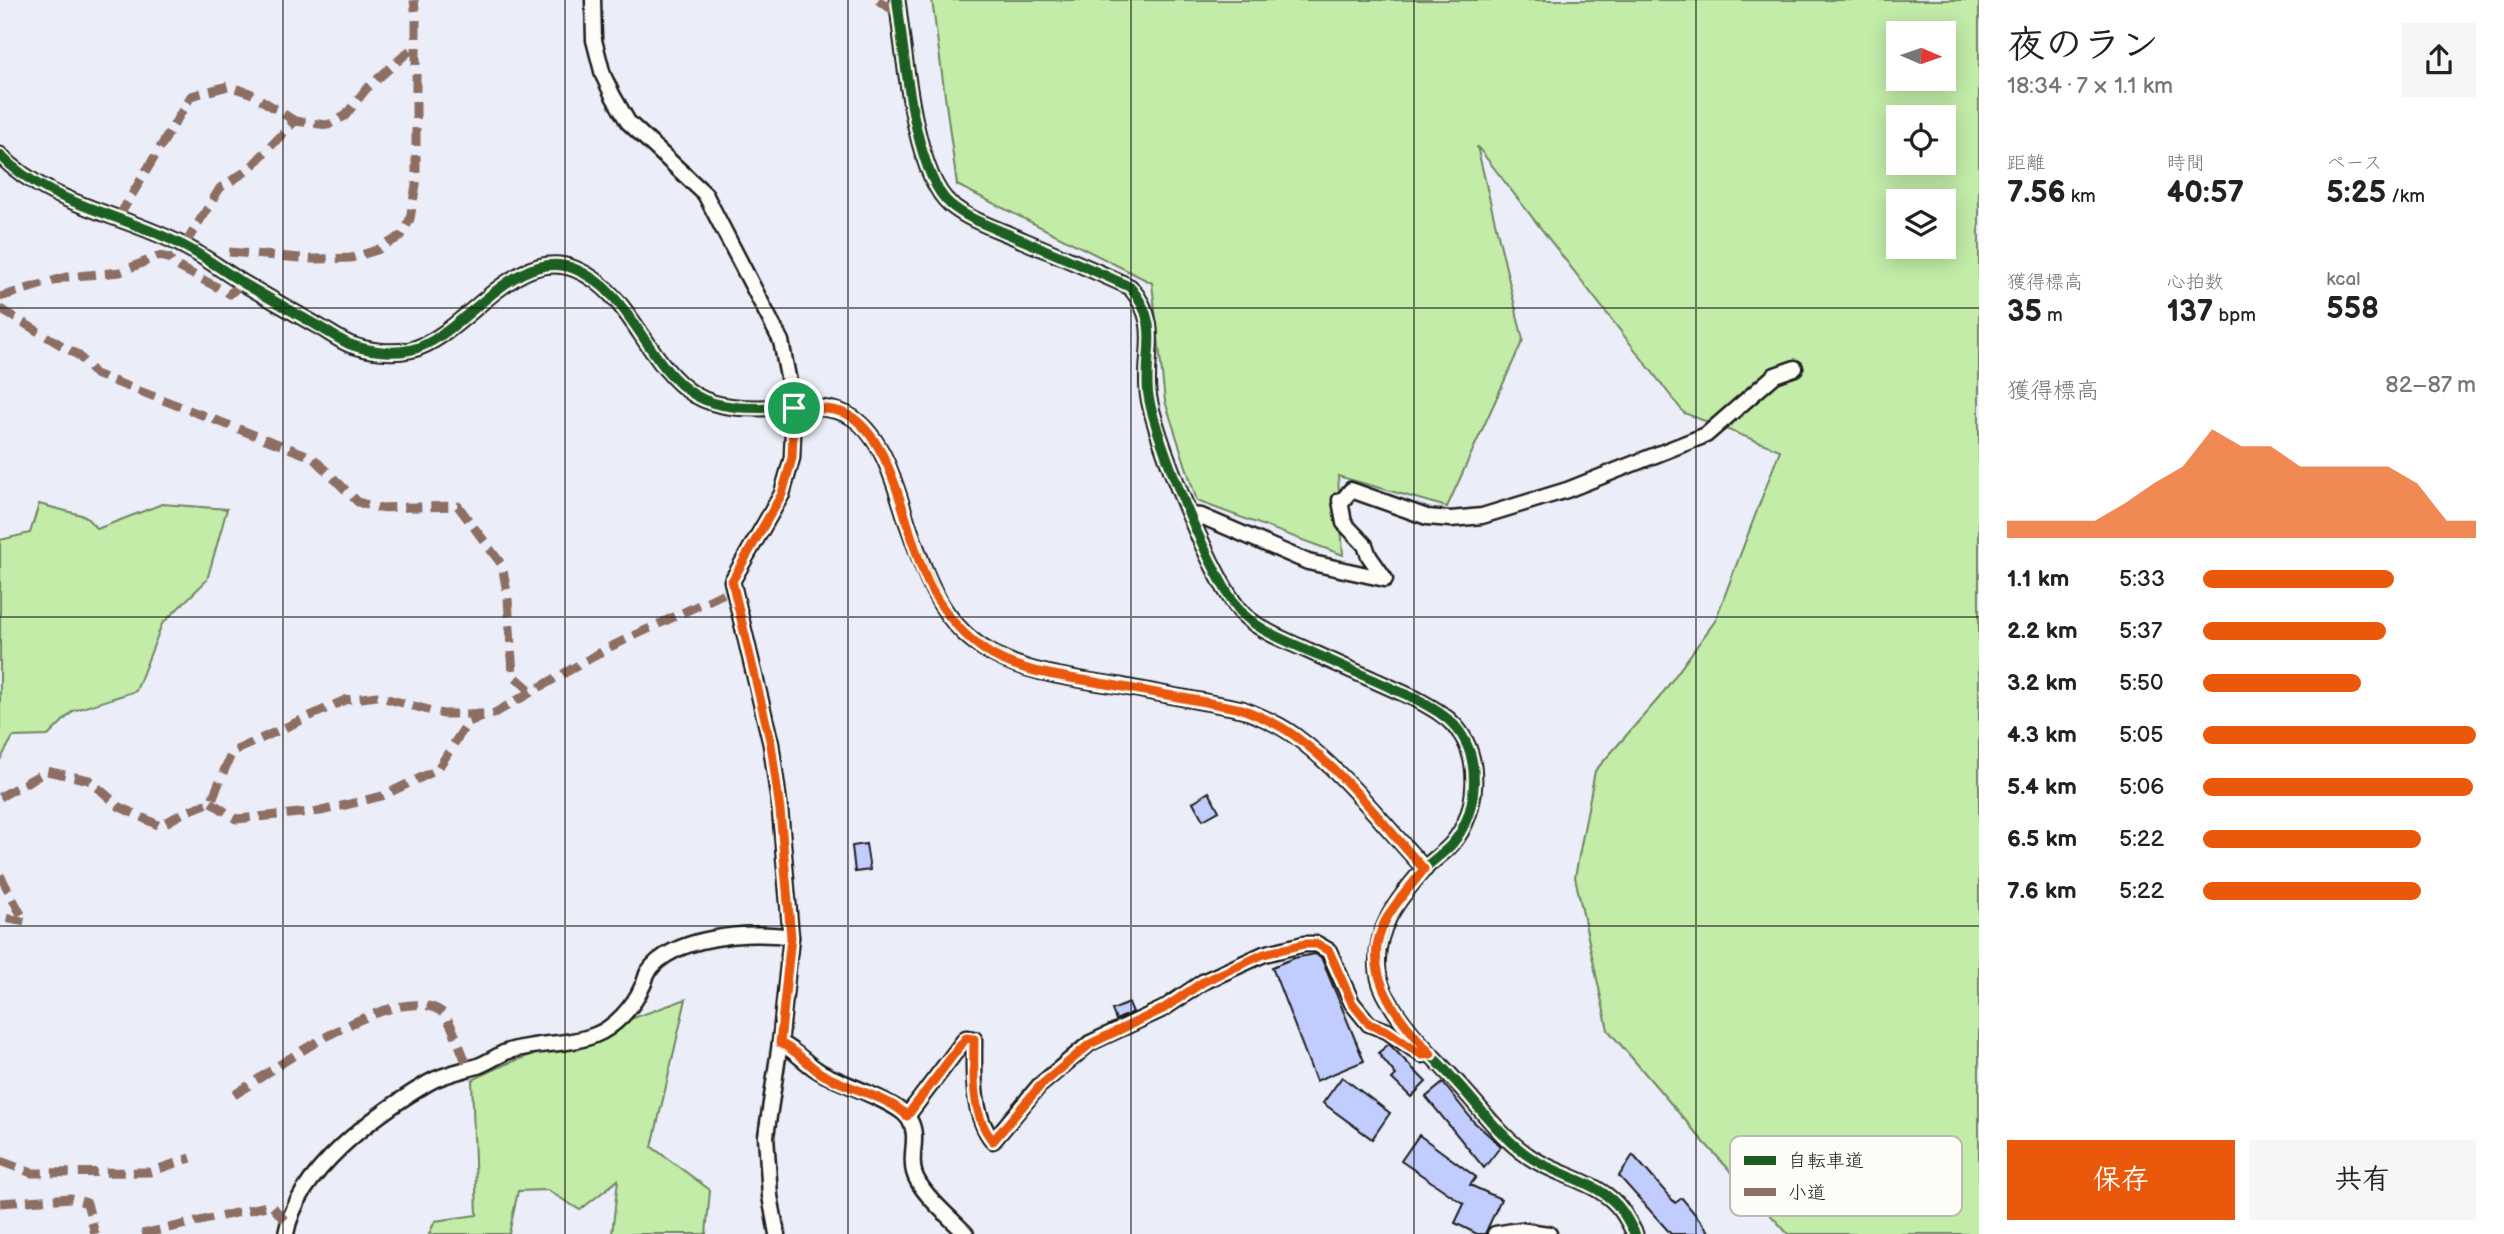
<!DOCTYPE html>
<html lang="ja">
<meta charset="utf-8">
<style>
body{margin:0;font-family:"Balsamiq Sans","Klee One",sans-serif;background:#f6f6f6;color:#222;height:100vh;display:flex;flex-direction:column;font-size:26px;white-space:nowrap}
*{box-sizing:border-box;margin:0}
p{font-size:23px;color:#767676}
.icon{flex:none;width:38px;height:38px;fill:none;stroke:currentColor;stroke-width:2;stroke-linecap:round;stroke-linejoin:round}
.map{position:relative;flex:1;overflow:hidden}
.drawer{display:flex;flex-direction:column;background:#fff;width:525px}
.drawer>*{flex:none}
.needle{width:46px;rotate:92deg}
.buttons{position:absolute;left:1886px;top:21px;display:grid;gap:14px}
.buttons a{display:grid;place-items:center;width:70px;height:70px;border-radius:0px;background:#fff;box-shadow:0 4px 18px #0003;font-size:35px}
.pin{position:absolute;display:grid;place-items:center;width:60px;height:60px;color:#fff;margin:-30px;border:4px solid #fff;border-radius:50%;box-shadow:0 2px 7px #0007}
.round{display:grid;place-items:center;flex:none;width:74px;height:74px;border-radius:0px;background:#f6f6f6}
.headline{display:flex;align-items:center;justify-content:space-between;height:119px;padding:0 28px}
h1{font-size:38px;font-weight:800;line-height:52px}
.metrics{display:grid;grid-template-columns:repeat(3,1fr);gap:10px;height:119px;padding:7px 28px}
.metrics div{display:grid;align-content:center}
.metrics b{font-size:30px;font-weight:800}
.metrics small{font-size:19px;font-weight:400}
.metrics p{font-size:19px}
.chart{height:196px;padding:14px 28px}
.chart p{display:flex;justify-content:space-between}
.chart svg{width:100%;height:126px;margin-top:7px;fill:#ea580c;opacity:.7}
.cta{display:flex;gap:14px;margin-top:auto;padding:14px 28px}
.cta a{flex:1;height:80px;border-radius:0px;background:#ea580c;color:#fff;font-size:28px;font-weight:800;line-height:80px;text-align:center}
.cta a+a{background:#f6f6f6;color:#222}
ul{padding:0 28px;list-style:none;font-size:23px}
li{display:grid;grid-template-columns:112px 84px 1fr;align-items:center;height:52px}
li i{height:18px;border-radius:9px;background:#ea580c}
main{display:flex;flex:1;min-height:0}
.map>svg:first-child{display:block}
.green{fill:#c2eca8;stroke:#6f8462;stroke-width:2;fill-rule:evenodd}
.building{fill:#c1cdff;stroke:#1c1c1c;stroke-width:2}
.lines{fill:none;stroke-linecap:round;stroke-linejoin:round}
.street-casing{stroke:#1c1c1c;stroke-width:19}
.street{stroke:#fdfcf7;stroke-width:14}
.quiet{stroke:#8d6e63;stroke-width:9;stroke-dasharray:18 9;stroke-linecap:butt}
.cycleway-casing{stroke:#fdfcf7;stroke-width:15}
.cycleway{stroke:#1b5e20;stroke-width:10}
.route-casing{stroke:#fff;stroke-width:14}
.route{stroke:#ea580c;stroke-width:9}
.grid{fill:none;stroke:#1c1c1c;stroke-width:2;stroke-opacity:0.55}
.key{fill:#fdfcf7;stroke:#bab9b5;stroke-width:2}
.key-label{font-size:19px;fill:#1c1c1c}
</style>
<main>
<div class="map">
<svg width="1979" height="1234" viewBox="0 0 1979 1234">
<rect width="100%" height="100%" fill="#ebeef9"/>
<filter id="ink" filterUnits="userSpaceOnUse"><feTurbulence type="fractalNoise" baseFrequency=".0143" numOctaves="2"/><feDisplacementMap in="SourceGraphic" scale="14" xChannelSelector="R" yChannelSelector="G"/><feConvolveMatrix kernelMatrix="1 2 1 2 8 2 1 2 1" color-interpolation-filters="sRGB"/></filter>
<g filter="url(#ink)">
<g class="green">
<path d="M932 0H1979V1234H1788L1702 1140 1608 1030 1575 877 1595 771 1659 698 1715 621 1780 450 1684 413 1477 146 1523 340 1447 507 1338 476 1343 555 1197 501 1165 401 1152 283 957 185ZM1899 33H1944V79H1899ZM1899 117H1944V163H1899ZM1899 201H1944V247H1899Z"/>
<path d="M39 504 85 516 97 529 162 504 227 509 207 580 162 624 136 691 73 711 48 736 13 737 0 760V540L30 533Z"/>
<path d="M686 999 652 1147 710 1190 706 1234H612L618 1180 580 1210 547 1190 518 1191 509 1234H429L435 1221 477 1215 472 1080 506 1064Z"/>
</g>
<g class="building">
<path d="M1209 792 1219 811 1203 820 1193 802Z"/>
<path d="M866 844 870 870 855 872 852 846Z"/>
<path d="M1315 954 1321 957 1364 1061 1316 1081 1272 967 1294 958Z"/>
<path d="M1129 1003 1133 1012 1116 1020 1112 1010Z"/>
<path d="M1389 1044 1426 1082 1411 1097 1392 1079 1396 1075 1378 1053Z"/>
<path d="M1342 1077 1390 1113 1372 1139 1323 1103Z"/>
<path d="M1443 1083 1474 1122 1501 1146 1484 1168 1426 1097Z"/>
<path d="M1419 1135 1476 1177 1470 1185 1501 1199 1485 1234H1477L1455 1223 1464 1204 1401 1161Z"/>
<path d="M1633 1155 1675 1203 1682 1198 1711 1234H1671L1619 1176Z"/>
</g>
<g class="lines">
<g class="street-casing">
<g id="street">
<path d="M593 0 594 40 603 75 613 96 628 122 705 194 781 341 794 408 792 458 782 494 732 581 771 744 780 810 791 937 780 1043 766 1136 770 1196 777 1234"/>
<path d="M897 0C904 49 913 172 950 204 970 221 998 229 1022 240 1058 255 1094 270 1130 287 1162 325 1144 349 1148 392 1152 432 1216 590 1244 615 1262 632 1287 641 1309 651 1345 667 1380 683 1416 699 1430 707 1444 714 1455 726 1483 758 1478 813 1452 844 1444 853 1433 860 1424 869 1398 899 1373 930 1378 972 1379 981 1384 993 1389 1001 1407 1033 1436 1059 1461 1087 1482 1110 1501 1137 1527 1155 1557 1177 1600 1180 1622 1211 1627 1218 1631 1226 1635 1234"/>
<path d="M0 155C48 205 124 214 184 246 204 256 223 271 243 283 267 297 292 311 316 325 327 331 338 339 349 344 367 351 391 354 410 350 464 338 514 244 575 269 632 292 645 364 695 395 741 423 816 393 853 418 885 440 896 489 908 525 922 563 933 604 964 633 1006 673 1067 677 1121 686 1161 694 1201 701 1242 709 1260 716 1279 724 1295 736 1344 772 1383 824 1425 869"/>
<path d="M1190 515 1201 516 1308 562 1385 579 1369 556 1365 545 1344 523 1340 500H1343L1351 490 1427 517 1451 519 1482 516 1567 490 1706 435 1775 375 1795 368"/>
<path d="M780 1043C797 1051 807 1066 824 1074 843 1084 900 1103 909 1119 920 1137 909 1153 914 1172 919 1192 951 1218 966 1234"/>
<path d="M907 1116 966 1038 974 1039C974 1072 971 1114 993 1141L1039 1086 1090 1043 1163 1009 1203 982 1264 954 1304 944H1317L1329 951 1352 1003 1369 1024 1387 1031 1422 1055 1426 1054"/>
<path d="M286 1234C297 1171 376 1114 428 1083 443 1074 461 1071 478 1066 488 1062 497 1056 506 1052 535 1042 567 1046 595 1035 614 1028 634 1006 642 987 645 983 645 977 648 972 672 936 752 930 791 937"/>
<path d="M1495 1234 1519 1230 1549 1234"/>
</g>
</g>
<use href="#street" class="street"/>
<g class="quiet">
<path d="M878 0 899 14"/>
<path d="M118 218 191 96 228 86 250 93 295 121"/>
<path d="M184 246 220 188 248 170 295 121 328 125 345 116 366 89 415 46"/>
<path d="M229 252 314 259 351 258 377 250 401 236 410 219 416 185V17L414 0"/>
<path d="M0 297 66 277 120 272 159 256 169 258 173 264 230 294 242 283"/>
<path d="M0 309 78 355 95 374 312 457 358 502 377 508 458 506 502 565 508 598 513 675 532 692"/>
<path d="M0 797 47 771 89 780 120 807 160 826 183 813 211 802 232 752 345 700 377 696 443 714H493L610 647 733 589"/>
<path d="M211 802 236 819 321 811 382 796 437 770 468 722 483 717"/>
<path d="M0 875 25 922 0 917"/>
<path d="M234 1095C273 1070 401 975 444 1014 451 1021 463 1056 468 1067"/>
<path d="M0 1161 32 1173 150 1172 191 1158"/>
<path d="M0 1203 71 1198 87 1203 95 1234"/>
<path d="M142 1234 271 1205 288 1224"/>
</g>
<g class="cycleway-casing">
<g id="cycleway">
<path d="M897 0C904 49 913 172 950 204 970 221 998 229 1022 240 1058 255 1094 270 1130 287 1162 325 1144 349 1148 392 1152 432 1216 590 1244 615 1262 632 1287 641 1309 651 1345 667 1380 683 1416 699 1430 707 1444 714 1455 726 1483 758 1478 813 1452 844 1444 853 1433 860 1424 869 1398 899 1373 930 1378 972 1379 981 1384 993 1389 1001 1407 1033 1436 1059 1461 1087 1482 1110 1501 1137 1527 1155 1557 1177 1600 1180 1622 1211 1627 1218 1631 1226 1635 1234"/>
<path d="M0 155C48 205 124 214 184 246 204 256 223 271 243 283 267 297 292 311 316 325 327 331 338 339 349 344 367 351 391 354 410 350 464 338 514 244 575 269 632 292 645 364 695 395 741 423 816 393 853 418 885 440 896 489 908 525 922 563 933 604 964 633 1006 673 1067 677 1121 686 1161 694 1201 701 1242 709 1260 716 1279 724 1295 736 1344 772 1383 824 1425 869"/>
</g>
</g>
<use href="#cycleway" class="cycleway"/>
</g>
</g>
<g class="lines" filter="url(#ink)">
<g class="route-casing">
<path id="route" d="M794 408C812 408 837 407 852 417 899 450 905 540 931 589 944 612 962 634 983 649 1015 672 1062 676 1100 683 1147 691 1194 700 1242 709 1260 716 1279 724 1295 736 1344 772 1383 824 1424 869 1410 888 1389 908 1381 931 1363 979 1401 1021 1431 1054L1422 1055 1387 1031 1369 1024 1352 1003 1329 951 1317 944H1304L1264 954 1203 982 1163 1009 1090 1044 1040 1086 993 1141C970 1115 974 1072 974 1039L966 1038 907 1116C889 1096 843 1088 819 1072 805 1062 796 1050 780 1043L791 937 780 810 771 744 732 581 782 494 792 458Z"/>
</g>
<use href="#route" class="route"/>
</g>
<path class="grid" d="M283 0V1234M565 0V1234M848 0V1234M1131 0V1234M1414 0V1234M1696 0V1234M0 308H1979M0 617H1979M0 926H1979"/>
<rect x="1730" y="1136" width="232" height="80" rx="10" class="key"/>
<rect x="1744" y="1156" width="32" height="9" fill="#1b5e20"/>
<rect x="1744" y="1188" width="32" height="8" fill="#8d6e63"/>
<g class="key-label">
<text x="1788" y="1167">自転車道</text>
<text x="1788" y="1199">小道</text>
</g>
</svg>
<div class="buttons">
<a><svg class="needle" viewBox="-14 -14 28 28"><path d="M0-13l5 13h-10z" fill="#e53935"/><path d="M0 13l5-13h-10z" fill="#767676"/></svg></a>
<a><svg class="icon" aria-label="locate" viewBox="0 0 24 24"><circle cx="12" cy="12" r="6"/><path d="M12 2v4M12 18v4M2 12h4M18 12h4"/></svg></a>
<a><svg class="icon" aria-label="layers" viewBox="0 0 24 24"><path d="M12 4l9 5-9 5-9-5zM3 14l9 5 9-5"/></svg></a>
</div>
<div class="pin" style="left:794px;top:408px;background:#1e9e55"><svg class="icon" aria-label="arrive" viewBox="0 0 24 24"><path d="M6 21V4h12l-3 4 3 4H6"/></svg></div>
</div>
<section class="drawer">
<div class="headline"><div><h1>夜のラン</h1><p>18:34 · 7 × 1.1 km</p></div><a class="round"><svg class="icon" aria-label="share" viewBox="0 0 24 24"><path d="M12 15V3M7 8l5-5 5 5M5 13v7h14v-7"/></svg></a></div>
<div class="metrics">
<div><p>距離</p><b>7.56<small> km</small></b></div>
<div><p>時間</p><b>40:57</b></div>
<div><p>ペース</p><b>5:25<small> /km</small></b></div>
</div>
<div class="metrics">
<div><p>獲得標高</p><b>35<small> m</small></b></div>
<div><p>心拍数</p><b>137<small> bpm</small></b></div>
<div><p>kcal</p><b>558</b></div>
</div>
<div class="chart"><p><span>獲得標高</span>82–87 m</p>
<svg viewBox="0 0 160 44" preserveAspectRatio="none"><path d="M0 44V38L10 38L20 38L30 38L40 32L50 25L60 19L70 6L80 12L90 12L100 19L110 19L120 19L130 19L140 25L150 38L160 38V44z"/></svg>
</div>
<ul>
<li><b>1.1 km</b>5:33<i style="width:70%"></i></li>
<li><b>2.2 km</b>5:37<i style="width:67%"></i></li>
<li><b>3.2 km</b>5:50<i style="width:58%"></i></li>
<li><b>4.3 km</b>5:05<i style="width:100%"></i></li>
<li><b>5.4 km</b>5:06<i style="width:99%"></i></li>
<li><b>6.5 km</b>5:22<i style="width:80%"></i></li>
<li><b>7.6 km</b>5:22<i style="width:80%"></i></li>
</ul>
<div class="cta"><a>保存</a><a>共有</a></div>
</section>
</main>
